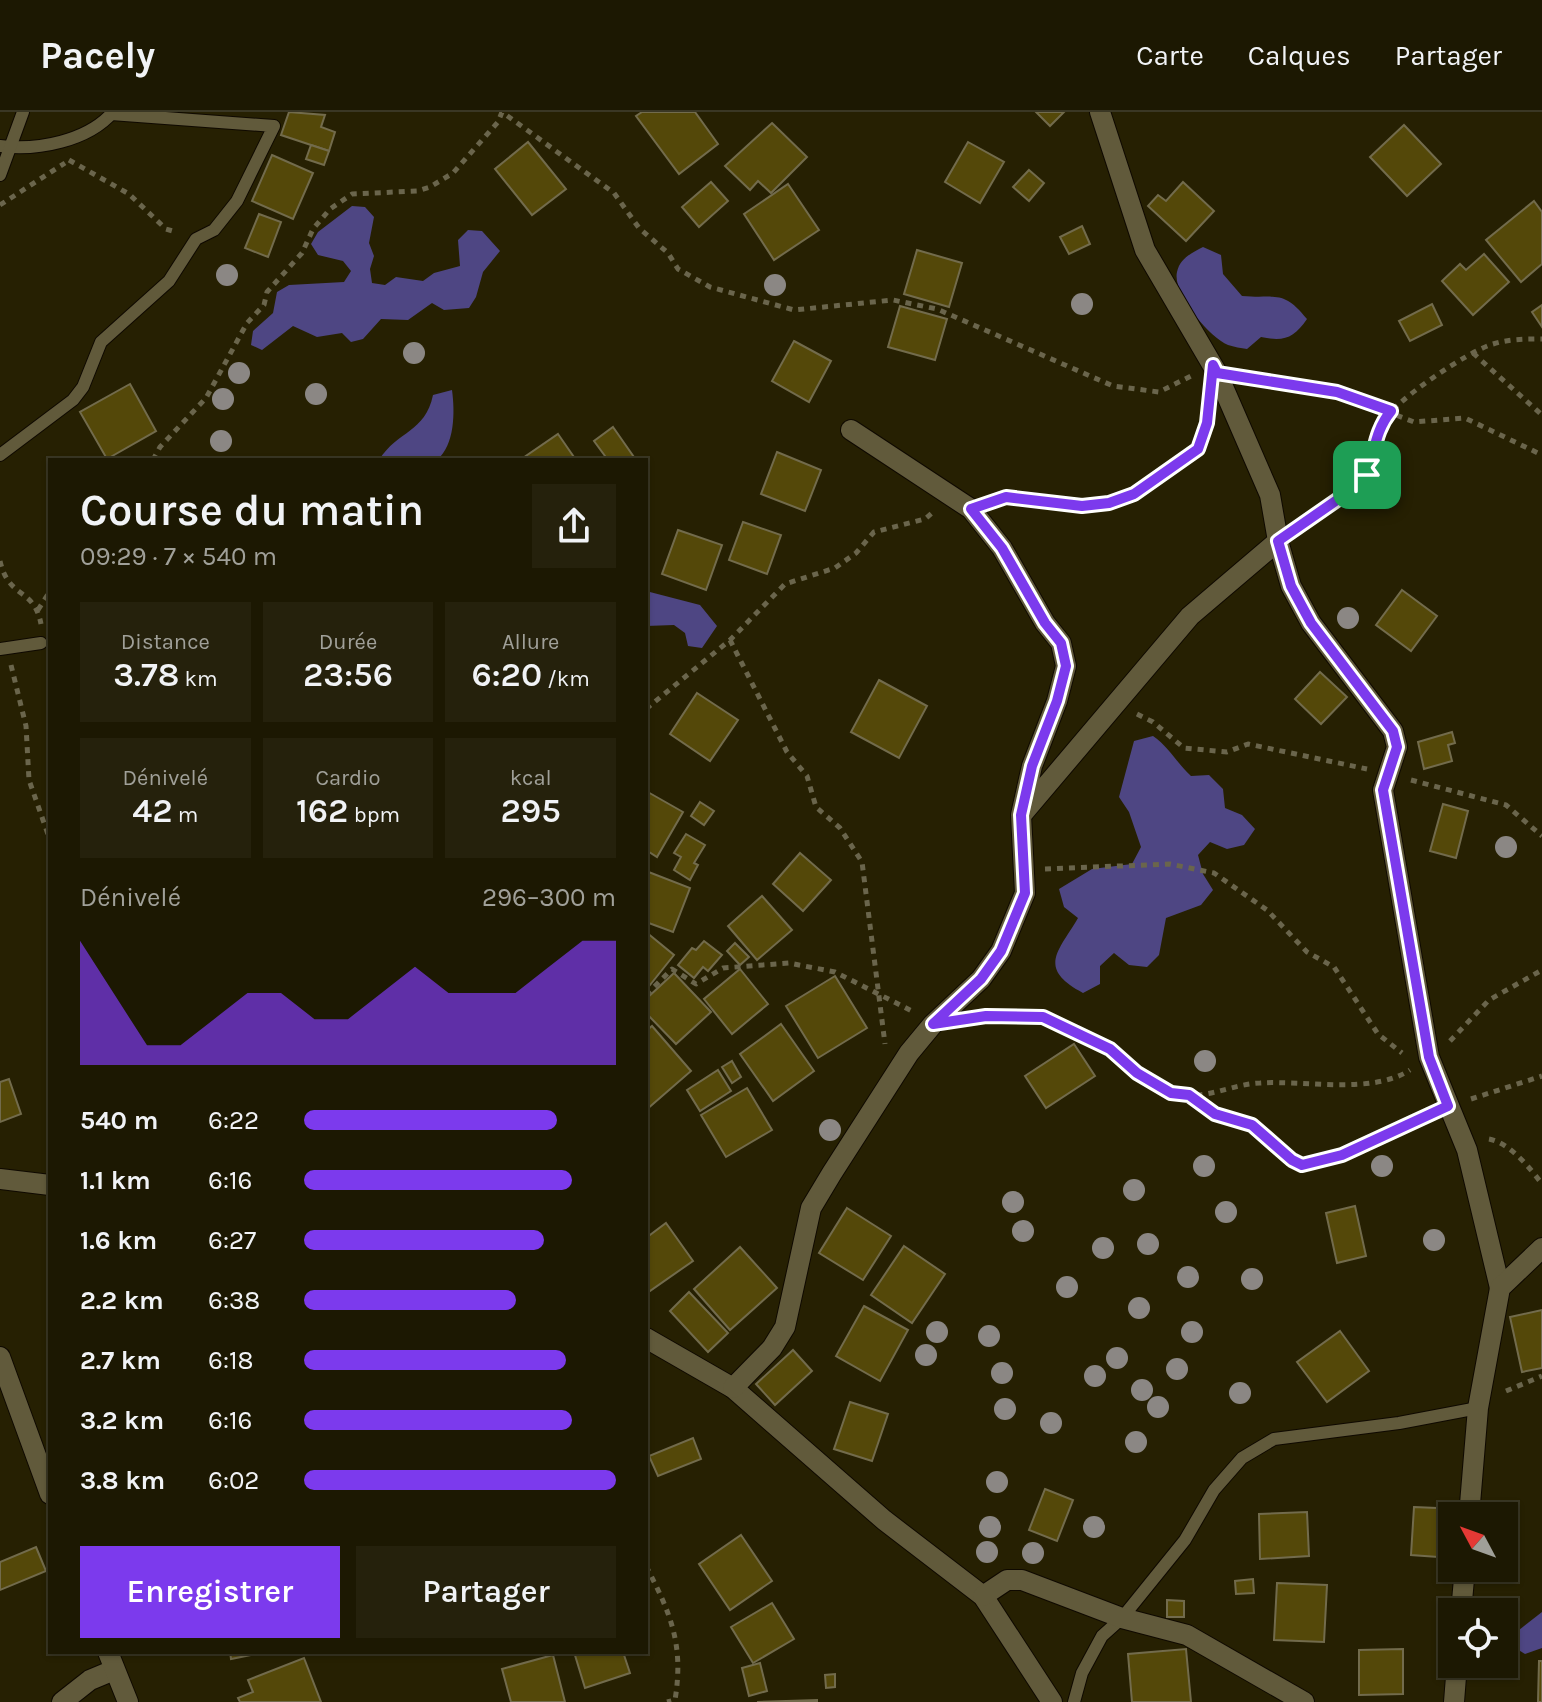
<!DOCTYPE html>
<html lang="fr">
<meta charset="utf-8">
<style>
body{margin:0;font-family:Karla,sans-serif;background:#25210c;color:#f1f3f6;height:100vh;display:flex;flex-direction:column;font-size:30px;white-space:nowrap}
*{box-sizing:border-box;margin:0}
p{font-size:26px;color:#a0a099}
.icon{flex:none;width:44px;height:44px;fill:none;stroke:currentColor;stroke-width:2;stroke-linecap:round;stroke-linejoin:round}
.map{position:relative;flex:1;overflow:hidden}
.sheet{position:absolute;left:48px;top:346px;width:600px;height:1196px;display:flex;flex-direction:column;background:#1c1802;border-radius:0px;box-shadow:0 2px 6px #0004,0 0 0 2px #3a3724}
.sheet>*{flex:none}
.needle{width:52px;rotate:311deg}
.tools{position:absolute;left:1438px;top:1390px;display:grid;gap:16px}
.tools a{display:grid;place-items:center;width:80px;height:80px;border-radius:0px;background:#1c1802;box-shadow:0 2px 6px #0004,0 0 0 2px #3a3724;font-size:40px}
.pin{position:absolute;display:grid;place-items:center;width:68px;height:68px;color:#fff;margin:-34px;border-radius:16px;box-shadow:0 4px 12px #0006}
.round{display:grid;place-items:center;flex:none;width:84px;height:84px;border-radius:0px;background:#25210c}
.head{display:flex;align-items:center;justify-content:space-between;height:136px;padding:0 32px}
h1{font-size:44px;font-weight:600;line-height:60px}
.metrics{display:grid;grid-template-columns:repeat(3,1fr);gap:12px;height:136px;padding:8px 32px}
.metrics div{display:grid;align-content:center;border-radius:0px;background:#25210c;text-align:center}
.metrics b{font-size:34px;font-weight:600}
.metrics small{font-size:22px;font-weight:400}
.metrics p{font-size:22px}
.chart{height:224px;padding:16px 32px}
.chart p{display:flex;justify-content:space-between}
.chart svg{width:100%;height:144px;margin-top:8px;fill:#7c3aed;opacity:.7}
.action{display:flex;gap:16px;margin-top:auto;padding:16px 32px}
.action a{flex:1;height:92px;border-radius:0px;background:#7c3aed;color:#fff;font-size:32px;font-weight:600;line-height:92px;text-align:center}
.action a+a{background:#25210c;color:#f1f3f6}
ul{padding:0 32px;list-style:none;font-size:26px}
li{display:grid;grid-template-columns:128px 96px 1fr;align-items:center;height:60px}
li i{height:20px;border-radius:10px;background:#7c3aed}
header{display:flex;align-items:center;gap:48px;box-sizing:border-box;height:112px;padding:0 40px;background:#1c1802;border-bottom:2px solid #3a3724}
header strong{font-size:38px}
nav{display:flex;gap:44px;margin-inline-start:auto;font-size:28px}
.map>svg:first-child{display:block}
.forest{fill:#4e4683}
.building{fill:#544809;stroke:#726b4c;stroke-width:2}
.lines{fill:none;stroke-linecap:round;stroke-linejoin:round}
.service-casing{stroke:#0f0900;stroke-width:14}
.minor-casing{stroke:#0f0900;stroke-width:22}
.tertiary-casing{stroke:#0f0900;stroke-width:22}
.path{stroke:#6a654c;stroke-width:5;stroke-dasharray:6 6;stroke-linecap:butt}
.service{stroke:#615a3b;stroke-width:12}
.minor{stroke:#615a3b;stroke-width:20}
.tertiary{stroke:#615a3b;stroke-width:20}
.tree{fill:#8b8784}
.route-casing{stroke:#fff;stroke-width:16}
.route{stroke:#7c3aed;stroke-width:10}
</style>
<header>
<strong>Pacely</strong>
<nav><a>Carte</a><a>Calques</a><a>Partager</a></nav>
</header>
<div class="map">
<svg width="1542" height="1590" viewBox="0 0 1542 1590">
<rect width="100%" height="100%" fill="#262002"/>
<g class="forest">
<path d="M352 94 365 95 374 105 369 131 374 144 370 157 372 171 385 173 396 165 423 169 434 161 460 154 458 128 468 118 482 119 500 139 483 160 476 185 469 196 444 198 432 191 408 208 381 207 363 227 351 230 342 221 317 225 293 214 262 238 251 233 253 219 273 201 277 180 289 173 344 170 351 159 343 149 318 143 311 132 318 120Z"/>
<path d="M1203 135 1221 143 1223 162 1242 184C1277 187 1283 177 1307 207 1294 226 1284 230 1261 225L1247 237C1241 236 1234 235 1228 233 1209 225 1172 181 1177 160 1180 146 1192 141 1203 135Z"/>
<path d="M452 278C455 300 455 333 437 348H379C398 318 425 321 433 283Z"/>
<path d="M646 479 700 493 717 514 702 536 688 534 685 521 674 513 646 514Z"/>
<path d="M1153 624C1169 635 1176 650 1191 664L1209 663 1223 677 1225 696 1242 703 1255 717 1244 733 1227 737 1210 730 1198 743 1203 762 1213 778 1201 793 1166 806 1159 843 1147 855 1129 853 1114 841 1100 854V872L1083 881C1036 856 1059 839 1078 806L1064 795 1059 777 1092 757 1132 752 1141 735 1129 700 1119 685 1134 629Z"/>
<path d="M1542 1500V1536L1525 1542 1517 1537 1519 1518Z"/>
</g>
<g class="building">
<path d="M289 0 325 3 321 15 335 20 329 39 281 23Z"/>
<path d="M642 0H695L718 32 679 62 636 4Z"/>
<path d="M1036 0H1064L1050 14Z"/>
<path d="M772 11 807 45 771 81 758 69 750 78 725 54Z"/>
<path d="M1404 13 1441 52 1407 84 1370 45Z"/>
<path d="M528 30 566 77 532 103 495 57Z"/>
<path d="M968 30 1004 50 980 91 945 70Z"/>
<path d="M311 33 329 39 324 53 306 47Z"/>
<path d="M272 43 313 61 293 107 252 89Z"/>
<path d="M1029 58 1044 71 1029 89 1013 75Z"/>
<path d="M711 70 728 89 699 115 682 95Z"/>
<path d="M1183 70 1214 99 1186 129 1148 94 1158 83 1166 89Z"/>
<path d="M788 72 819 118 774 148 744 102Z"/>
<path d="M1534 89 1542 100V152L1521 170 1486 128Z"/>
<path d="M259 102 281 110 268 145 245 136Z"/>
<path d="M1082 114 1090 132 1069 142 1060 125Z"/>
<path d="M917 138 962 151 949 195 904 182Z"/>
<path d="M1484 142 1509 170 1473 203 1442 169 1460 152 1466 158Z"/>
<path d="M1432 192 1442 213 1410 229 1399 209Z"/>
<path d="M1542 193V215L1532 200Z"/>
<path d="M900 194 947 207 935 248 888 235Z"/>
<path d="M794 229 831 249 809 290 772 269Z"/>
<path d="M130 272 156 319 107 347 80 300Z"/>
<path d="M613 315 636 348H608L594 329Z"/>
<path d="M558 322 576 348H520Z"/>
<path d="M777 340 821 358 805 399 761 382Z"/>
<path d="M743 410 781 423 767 462 729 448Z"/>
<path d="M678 418 722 433 706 478 662 462Z"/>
<path d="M1402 478 1437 504 1411 539 1376 513Z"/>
<path d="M1320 560 1347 585 1321 612 1295 587Z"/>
<path d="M879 568 927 594 899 646 851 620Z"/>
<path d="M697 581 738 608 710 649 670 622Z"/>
<path d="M1452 620 1455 631 1448 633 1452 649 1424 657 1418 630Z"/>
<path d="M646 679 683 700 657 745 646 738Z"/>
<path d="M700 690 714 699 704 713 691 704Z"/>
<path d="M1443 692 1468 699 1456 746 1430 739Z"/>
<path d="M686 722 705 733 694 751 698 753 690 768 674 758 681 745 674 741Z"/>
<path d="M800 741 831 768 803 799 773 772Z"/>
<path d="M646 759 690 776 673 820 646 810Z"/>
<path d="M762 784 792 818 757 848 728 814Z"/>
<path d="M646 820 674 843 646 878Z"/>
<path d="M704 829 722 843 708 859 703 855 694 866 678 853 692 836 696 838Z"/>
<path d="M735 831 749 845 740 853 727 839Z"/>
<path d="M740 857 768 892 732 922 704 887Z"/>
<path d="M674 861 711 900 676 932 646 901V887Z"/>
<path d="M835 864 867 916 818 946 786 894Z"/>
<path d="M781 912 814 959 773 989 740 942Z"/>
<path d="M652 914 691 959 646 998V919Z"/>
<path d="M1074 932 1095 964 1046 996 1025 964Z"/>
<path d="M732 949 741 965 732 971 722 955Z"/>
<path d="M718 958 731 979 700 999 687 978Z"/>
<path d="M9 967 21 1002 0 1010V970Z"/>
<path d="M747 976 772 1018 726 1045 701 1003Z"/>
<path d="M1355 1094 1366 1144 1337 1151 1326 1101Z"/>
<path d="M847 1096 891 1124 863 1168 819 1141Z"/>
<path d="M666 1111 693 1149 647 1181 646 1126Z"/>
<path d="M904 1134 945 1162 912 1211 871 1183Z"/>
<path d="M740 1135 777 1176 730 1218 694 1177Z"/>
<path d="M689 1180 728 1221 708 1240 670 1199Z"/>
<path d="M864 1194 908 1218 880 1269 836 1244Z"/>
<path d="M1542 1198V1256L1522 1260 1510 1205Z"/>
<path d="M1340 1219 1369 1259 1327 1290 1297 1250Z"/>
<path d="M793 1238 812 1259 775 1293 756 1272Z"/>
<path d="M850 1290 888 1302 872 1349 834 1337Z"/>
<path d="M693 1326 701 1347 658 1364 649 1344Z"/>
<path d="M1045 1377 1073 1388 1057 1429 1029 1418Z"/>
<path d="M1414 1395 1460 1397 1459 1404H1452V1446L1411 1443Z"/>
<path d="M1307 1400 1309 1444 1260 1447 1259 1402Z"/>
<path d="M741 1423 772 1469 730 1498 699 1452Z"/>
<path d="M36 1435 46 1459 0 1478V1450Z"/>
<path d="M1253 1467 1254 1481 1236 1482 1235 1469Z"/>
<path d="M1277 1471 1327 1473 1324 1530 1274 1528Z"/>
<path d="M1167 1488 1184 1489V1505H1167Z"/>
<path d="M772 1491 794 1527 753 1551 731 1515Z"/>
<path d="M1186 1537 1191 1590H1132L1128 1542Z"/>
<path d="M1403 1537V1582L1359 1583V1538Z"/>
<path d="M230 1540H266L231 1547Z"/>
<path d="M574 1540H623L630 1561 585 1576Z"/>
<path d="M553 1543 565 1590H511L502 1557Z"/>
<path d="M304 1546 321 1590H240L238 1586 253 1580 248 1568Z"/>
<path d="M1539 1549H1542V1590H1538Z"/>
<path d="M760 1551 767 1579 749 1584 742 1556Z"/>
<path d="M835 1562V1575L826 1576 825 1563Z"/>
<path d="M817 1588V1590H757Z"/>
</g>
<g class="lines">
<g class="service-casing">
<g id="service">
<path d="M0 34C37 39 88 29 113 0"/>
<path d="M0 63 23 0"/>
<path d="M0 343 73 288 83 275 101 230 169 169 196 127 214 118 237 89 274 14 111 2"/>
<path d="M0 537 41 531"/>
<path d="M1074 1590 1082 1561 1102 1524 1122 1506 1185 1428 1214 1378 1242 1346 1274 1327 1399 1311 1478 1296"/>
</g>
</g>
<g class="minor-casing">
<g id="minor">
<path d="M1100 0 1145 138 1217 261 1270 383 1278 429 1291 474 1311 511 1393 619 1397 635 1383 678 1429 945 1467 1038 1500 1176"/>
<path d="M1024 700 1190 504 1278 429"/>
<path d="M0 1067 50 1073"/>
<path d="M646 1226 733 1276 884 1408 983 1484 1052 1590"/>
<path d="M733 1276 772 1236 785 1215 811 1096 832 1061 909 941 933 912 981 867 1001 839 1025 781 1021 703 1032 654 1057 589 1066 554 1061 531 1045 511 1002 436 971 397 851 318"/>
<path d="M1469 1404 1478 1296 1500 1176 1542 1136"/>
<path d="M983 1484 1007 1468H1022L1122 1506 1187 1523 1304 1590"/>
<path d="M1461 1500 1465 1456"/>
<path d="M62 1590 90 1568 114 1558"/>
<path d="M1454 1590 1457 1552"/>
</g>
</g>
<g class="tertiary-casing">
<g id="tertiary">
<path d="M0 1245 50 1382"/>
<path d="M108 1540 128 1590"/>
</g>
</g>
<g class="path">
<path d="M69 48 129 82 166 117 176 120"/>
<path d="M0 93 65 51"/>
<path d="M1473 241 1542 303"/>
<path d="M1246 266 1337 280 1414 310 1465 306 1542 343"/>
<path d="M153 348 160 335 206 286 247 211 264 193 267 180 302 141 313 117 330 97 352 82 417 79 430 75 453 61 498 10 502 0 614 81 639 116 668 141 678 157 710 175 794 198 893 188 937 197 1113 274 1159 280 1191 264"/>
<path d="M996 389 1006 385 1082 394 1109 391 1134 382 1198 337 1208 304"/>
<path d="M1300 413 1360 372C1374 354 1369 333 1379 314 1391 291 1468 239 1493 232 1509 227 1525 227 1542 227"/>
<path d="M0 449C9 488 34 475 41 512"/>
<path d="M38 498 50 479"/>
<path d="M730 528 787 640 807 664 816 695 840 716 862 750 885 932"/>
<path d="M11 553 26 614 29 668 50 728"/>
<path d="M646 597 730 528 785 472 835 456 856 441 874 420 925 407 932 401"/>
<path d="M1137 602 1153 610 1184 636 1227 640 1248 632 1367 657"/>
<path d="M1411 668 1506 693 1542 724"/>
<path d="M1045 757 1170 752 1214 761 1267 798 1307 840 1334 855 1378 922 1402 941"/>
<path d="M646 883 672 857 696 872 723 856 789 851 835 860 912 899"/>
<path d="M978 905C1025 898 1072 911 1111 938 1130 952 1147 972 1170 980 1201 991 1230 972 1260 971 1304 968 1372 983 1410 958"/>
<path d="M1450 929 1489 888 1542 858"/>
<path d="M1189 984 1215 1002 1252 1013 1292 1048 1302 1053 1342 1043 1428 1003"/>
<path d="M1471 987 1542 964"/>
<path d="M1489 1027C1510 1031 1530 1056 1542 1072"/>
<path d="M1506 1279 1542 1264"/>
<path d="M646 1454C671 1502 684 1533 675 1588L667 1590"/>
</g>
<use href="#service" class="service"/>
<use href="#minor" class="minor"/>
<use href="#tertiary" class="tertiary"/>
</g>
<g class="tree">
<circle cx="227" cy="163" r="11"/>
<circle cx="775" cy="173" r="11"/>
<circle cx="1082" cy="192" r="11"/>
<circle cx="414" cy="241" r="11"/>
<circle cx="239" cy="261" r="11"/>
<circle cx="316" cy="282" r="11"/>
<circle cx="223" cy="287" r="11"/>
<circle cx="221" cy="329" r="11"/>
<circle cx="1348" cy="506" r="11"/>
<circle cx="1506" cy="735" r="11"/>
<circle cx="1205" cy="949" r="11"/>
<circle cx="830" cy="1018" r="11"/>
<circle cx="1204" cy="1054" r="11"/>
<circle cx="1382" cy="1054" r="11"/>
<circle cx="1134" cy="1078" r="11"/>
<circle cx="1013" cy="1090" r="11"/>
<circle cx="1226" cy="1100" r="11"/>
<circle cx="1023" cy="1119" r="11"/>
<circle cx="1434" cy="1128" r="11"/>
<circle cx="1148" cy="1132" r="11"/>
<circle cx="1103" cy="1136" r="11"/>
<circle cx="1188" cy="1165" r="11"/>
<circle cx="1252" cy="1167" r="11"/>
<circle cx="1067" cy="1175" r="11"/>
<circle cx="1139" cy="1196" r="11"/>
<circle cx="937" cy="1220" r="11"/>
<circle cx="1192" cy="1220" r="11"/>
<circle cx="989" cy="1224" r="11"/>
<circle cx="926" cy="1243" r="11"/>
<circle cx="1117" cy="1246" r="11"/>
<circle cx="1177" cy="1257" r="11"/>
<circle cx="1002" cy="1261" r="11"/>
<circle cx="1095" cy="1264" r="11"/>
<circle cx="1142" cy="1278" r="11"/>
<circle cx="1240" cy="1281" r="11"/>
<circle cx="1158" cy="1295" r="11"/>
<circle cx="1005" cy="1297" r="11"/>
<circle cx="1051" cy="1311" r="11"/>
<circle cx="1136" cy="1330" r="11"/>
<circle cx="997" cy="1370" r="11"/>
<circle cx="990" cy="1415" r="11"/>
<circle cx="1094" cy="1415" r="11"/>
<circle cx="987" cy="1440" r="11"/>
<circle cx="1033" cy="1441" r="11"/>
</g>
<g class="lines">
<g class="route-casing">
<path id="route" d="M1213 253 1217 261 1337 280 1391 299C1370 325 1377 350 1360 372L1278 429 1291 474 1311 511 1393 619 1397 635 1383 678 1429 945 1448 994 1342 1043 1302 1053 1292 1048 1252 1013 1215 1002 1189 983 1171 981 1137 961 1110 937 1043 905 986 904 933 912 981 867 1001 839 1025 781 1021 703 1032 654 1057 589 1066 554 1061 531 1045 511 1002 436 971 397 1006 385 1082 394 1109 391 1134 382 1198 337 1207 311Z"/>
</g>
<use href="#route" class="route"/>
</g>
</svg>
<div class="tools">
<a><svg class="needle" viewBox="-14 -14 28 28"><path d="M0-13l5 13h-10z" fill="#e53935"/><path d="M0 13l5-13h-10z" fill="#a0a099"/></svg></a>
<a><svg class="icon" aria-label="locate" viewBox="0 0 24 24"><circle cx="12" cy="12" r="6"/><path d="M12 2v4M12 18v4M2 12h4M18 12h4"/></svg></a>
</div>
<div class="pin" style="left:1367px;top:363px;background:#1e9e55"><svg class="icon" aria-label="arrive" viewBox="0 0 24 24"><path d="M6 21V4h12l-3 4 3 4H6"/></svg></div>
<section class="sheet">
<div class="head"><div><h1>Course du matin</h1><p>09:29 · 7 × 540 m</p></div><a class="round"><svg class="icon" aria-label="share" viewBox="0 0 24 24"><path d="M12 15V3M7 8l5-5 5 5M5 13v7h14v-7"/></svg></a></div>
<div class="metrics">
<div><p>Distance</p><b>3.78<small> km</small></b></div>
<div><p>Durée</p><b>23:56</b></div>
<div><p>Allure</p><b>6:20<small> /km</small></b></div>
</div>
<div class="metrics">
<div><p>Dénivelé</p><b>42<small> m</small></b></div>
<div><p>Cardio</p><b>162<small> bpm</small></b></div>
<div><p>kcal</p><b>295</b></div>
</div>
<div class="chart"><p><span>Dénivelé</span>296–300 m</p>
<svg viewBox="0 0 160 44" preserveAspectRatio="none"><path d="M0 44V6L10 22L20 38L30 38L40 30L50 22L60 22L70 30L80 30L90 22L100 14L110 22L120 22L130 22L140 14L150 6L160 6V44z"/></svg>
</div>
<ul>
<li><b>540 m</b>6:22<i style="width:81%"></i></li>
<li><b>1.1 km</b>6:16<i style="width:86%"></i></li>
<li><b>1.6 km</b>6:27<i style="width:77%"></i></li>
<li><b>2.2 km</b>6:38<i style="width:68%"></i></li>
<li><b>2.7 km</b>6:18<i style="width:84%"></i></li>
<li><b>3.2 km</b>6:16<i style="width:86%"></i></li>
<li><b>3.8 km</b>6:02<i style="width:100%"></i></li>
</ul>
<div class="action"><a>Enregistrer</a><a>Partager</a></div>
</section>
</div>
